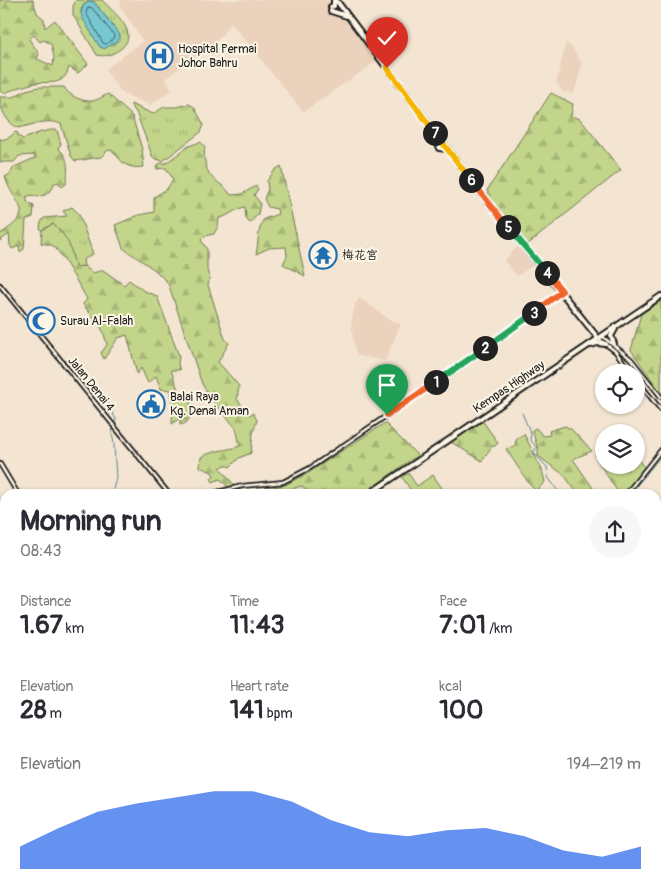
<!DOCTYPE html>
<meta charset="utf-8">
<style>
body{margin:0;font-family:Pangolin,"LXGW WenKai TC",sans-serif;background:#f7f7f7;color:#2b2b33;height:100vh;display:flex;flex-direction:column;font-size:19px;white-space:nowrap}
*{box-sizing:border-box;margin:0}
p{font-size:16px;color:#7c7c81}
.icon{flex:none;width:28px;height:28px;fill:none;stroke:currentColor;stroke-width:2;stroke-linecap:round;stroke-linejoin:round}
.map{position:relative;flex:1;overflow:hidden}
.details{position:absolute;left:0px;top:489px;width:661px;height:406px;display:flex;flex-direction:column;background:#fff;border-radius:15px 15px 0 0;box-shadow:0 1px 4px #0004}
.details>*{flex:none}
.controls{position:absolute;left:595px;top:364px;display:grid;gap:10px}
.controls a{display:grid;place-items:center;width:50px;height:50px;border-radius:50%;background:#fff;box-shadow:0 1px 4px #0004;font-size:25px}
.pin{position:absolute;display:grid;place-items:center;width:42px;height:42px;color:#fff;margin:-51px -21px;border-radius:50% 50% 50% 0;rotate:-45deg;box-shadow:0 0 5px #0007}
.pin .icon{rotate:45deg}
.km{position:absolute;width:25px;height:25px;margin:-12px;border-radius:50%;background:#222;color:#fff;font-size:14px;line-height:25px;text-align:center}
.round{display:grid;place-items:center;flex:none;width:52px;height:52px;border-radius:26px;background:#f7f7f7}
.headline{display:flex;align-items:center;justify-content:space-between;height:85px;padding:0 20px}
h1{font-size:28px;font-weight:800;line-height:38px}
.figures{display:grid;grid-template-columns:repeat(3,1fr);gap:8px;height:85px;padding:5px 20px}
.figures div{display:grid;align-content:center}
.figures b{font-size:25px;font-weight:800}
.figures small{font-size:14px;font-weight:400}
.figures p{font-size:14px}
.chart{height:140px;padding:10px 20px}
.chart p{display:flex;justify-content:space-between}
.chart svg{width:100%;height:90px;margin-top:5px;fill:#2563eb;opacity:.7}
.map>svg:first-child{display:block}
.built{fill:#ebd2bc}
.industrial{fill:url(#industrial-furrows)}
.grass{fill:url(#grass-tufts);stroke:#6f7853;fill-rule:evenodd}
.forest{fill:url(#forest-firs);stroke:#6f7853;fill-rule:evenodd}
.water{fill:#77c7d1;stroke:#538389}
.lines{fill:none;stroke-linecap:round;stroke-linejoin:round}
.shore{stroke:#406064;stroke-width:1}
.stream{stroke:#538389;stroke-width:1}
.minor-casing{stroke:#1c1c1c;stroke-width:6}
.major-casing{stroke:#1c1c1c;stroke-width:8}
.highway-casing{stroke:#1c1c1c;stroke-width:8}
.minor{stroke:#fcf5e5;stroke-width:2.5}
.major{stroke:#fcf5e5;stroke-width:4}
.highway{stroke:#fcf5e5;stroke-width:4.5}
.rail{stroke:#1c1c1c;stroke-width:1}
.split-1-casing{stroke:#fff;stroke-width:10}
.split-2-casing{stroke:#fff;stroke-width:10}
.split-3-casing{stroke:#fff;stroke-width:10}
.split-4-casing{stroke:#fff;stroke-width:10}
.split-5-casing{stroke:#fff;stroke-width:10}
.split-6-casing{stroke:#fff;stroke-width:10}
.split-7-casing{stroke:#fff;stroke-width:10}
.split-8-casing{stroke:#fff;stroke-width:10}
.split-9-casing{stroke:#fff;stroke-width:10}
.split-1{stroke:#f0652b;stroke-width:6}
.split-2{stroke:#22a559;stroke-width:6}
.split-3{stroke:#22a559;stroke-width:6}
.split-4{stroke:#f0652b;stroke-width:6}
.split-5{stroke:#22a559;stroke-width:6}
.split-6{stroke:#f0652b;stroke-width:6}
.split-7{stroke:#f5b400;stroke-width:6}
.split-8{stroke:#f5b400;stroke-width:6}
.split-9{stroke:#f5b400;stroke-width:6}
.labels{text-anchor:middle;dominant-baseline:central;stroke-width:4;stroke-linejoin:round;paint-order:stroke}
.poi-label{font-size:12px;fill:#1c1c1c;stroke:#fcf5e5;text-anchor:start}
.street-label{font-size:12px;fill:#1c1c1c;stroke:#fcf5e5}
</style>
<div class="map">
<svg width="661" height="894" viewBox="0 0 661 894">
<defs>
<pattern id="industrial-furrows" width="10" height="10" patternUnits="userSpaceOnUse" patternTransform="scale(1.25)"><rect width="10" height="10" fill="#ebd2bc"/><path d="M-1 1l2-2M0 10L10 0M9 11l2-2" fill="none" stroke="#c9b4a1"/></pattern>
<pattern id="grass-tufts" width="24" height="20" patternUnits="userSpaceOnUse" patternTransform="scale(1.25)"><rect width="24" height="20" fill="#c2d58a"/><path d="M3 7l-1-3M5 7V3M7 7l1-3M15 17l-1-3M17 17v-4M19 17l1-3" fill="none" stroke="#a6b676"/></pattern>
<pattern id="forest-firs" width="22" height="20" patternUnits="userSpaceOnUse" patternTransform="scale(1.25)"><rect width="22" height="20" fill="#c2d58a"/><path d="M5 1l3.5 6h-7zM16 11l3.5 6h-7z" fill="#a6b676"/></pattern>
</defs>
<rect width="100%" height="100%" fill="#f4e5d2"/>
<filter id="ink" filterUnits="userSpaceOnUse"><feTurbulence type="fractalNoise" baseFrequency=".02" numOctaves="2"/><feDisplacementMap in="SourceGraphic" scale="10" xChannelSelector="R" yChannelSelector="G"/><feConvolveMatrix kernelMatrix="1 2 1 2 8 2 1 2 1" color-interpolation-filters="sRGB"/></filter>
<g filter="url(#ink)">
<g class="built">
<path d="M121 0H329L377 61 303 112 231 22 219 39 165 79 172 90 150 105 122 93 105 70 143 41 123 11 120 6Z"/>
<path d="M566 43 571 46 582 64 574 94 563 92 556 83Z"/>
<path d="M518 246 534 265 517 276 504 261Z"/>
<path d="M360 298 389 319 401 324 385 361 356 355 351 325 355 304Z"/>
</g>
<g class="industrial">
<path d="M5 801V877L0 880V804Z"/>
<path d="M96 890H192L194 894H98Z"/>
</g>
<g class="grass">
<path d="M76 0H102C115 14 142 34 119 50 111 55 105 57 97 55L73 15V6ZM94 2 120 35V39L101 48 81 13V9L85 3Z"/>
<path d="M131 104 153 114 164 107H177L189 104 194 107 204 125 201 132 163 161 153 158 136 112 131 106Z"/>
<path d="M72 207 79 214 93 254 83 260 84 266 77 267 72 259 70 248 53 224 42 230 40 229 41 222 44 218 67 216 63 211Z"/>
<path d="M661 599V723L656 729V603Z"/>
</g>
<g class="forest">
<path d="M0 0H33L37 13 44 19 45 28 55 20 88 64 78 73 69 67C63 90 47 79 31 84 22 86 13 90 4 93L0 91ZM34 35 40 42 44 40 51 44 54 57 53 66 37 59 39 54 29 39Z"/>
<path d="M39 87H64C69 96 82 102 93 101 98 100 103 96 108 94L132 116 142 149 144 167C127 169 123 164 113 151L108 150 101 157 75 161 71 156 61 124C47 118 33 125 18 128 6 122 0 109 0 97H13L26 90Z"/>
<path d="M551 93 573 104 571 116 580 119 621 170 527 245 484 195Z"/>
<path d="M51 130H57L61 144 58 148C70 159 68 169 66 184L62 187 58 182 53 184V188L45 195 37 197 32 195 26 197 28 203 34 206 33 217 26 220 24 249 20 252 19 246 12 249 10 245 9 234 0 241V234C38 210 15 208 5 177L10 174 14 167 35 158 34 155 19 156 14 162H0V138L2 140 10 137 15 132 18 133V136L23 139 41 132Z"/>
<path d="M200 142 205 146C203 158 205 173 216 181 223 186 226 188 231 195L242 194 256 186 258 189 254 195 260 203 258 214 250 223 246 219 245 207C235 209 227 217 219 218L218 226 214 234 205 236 201 240 207 249V270L210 279 208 285 225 339 229 343 218 362 239 386 237 399 249 415 253 413 257 420 253 433 251 453 239 458 230 467 225 465 220 468 235 486 228 487 220 479 213 482 211 478 214 476 212 472 200 467 201 457C216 449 226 451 240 446L236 428 212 400 202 384 168 283 155 270 123 248 115 225 139 215 154 212V197L167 189 173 179 166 168 157 169 156 166 161 163H166L189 146Z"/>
<path d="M281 166 305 276 283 264 287 256 286 247 269 248 256 254C259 241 257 230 264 219L278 214 277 209 268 207 264 199 268 189 267 181 275 170Z"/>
<path d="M53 224C60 230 67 238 70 247 73 255 72 260 77 267L84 266 93 273 103 270 124 285 129 280 144 291 157 296 179 356 178 365 180 370H171L181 398 186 397 195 410 186 423 180 425V418L172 424 173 404 171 390 161 389 156 376 148 383 141 368 137 374 127 335 118 338 104 359 101 353 107 345C105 339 104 331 100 326 95 318 89 313 83 304L87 299C81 289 59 249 53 246 50 244 45 244 41 243L42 230Z"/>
<path d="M661 301V393L631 350 641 314Z"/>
<path d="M482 420 498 443 495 446H492L482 461 451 442Z"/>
<path d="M385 423 419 457 412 459 363 494H311L302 486 294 488 293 494H239L235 490 238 489 244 492 285 485 308 473Z"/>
<path d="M565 426 571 429 592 451 573 459 597 494H578L564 475 538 456V449L532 430 536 428 543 436 550 435 549 431Z"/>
<path d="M524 434 542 470 545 482 536 491 530 485 506 449 514 447 517 438Z"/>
<path d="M604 439V465H636V457L644 467 623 494H619L599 463 595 454 599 452V447Z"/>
<path d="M408 473 417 486 433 475 446 494H409L412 492 402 477Z"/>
</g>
<path class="water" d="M89 1 94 2 120 35 118 41 104 49 99 46 83 19 81 13 83 6Z"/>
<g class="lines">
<path class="shore" d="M89 7 92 8 114 35 113 39 106 44 103 43 86 13Z"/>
<g class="stream">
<path d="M106 401 116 419 112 433 114 444 116 478 112 494"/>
<path d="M522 413 531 434 530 439 536 447 534 453 547 467 548 477 560 494"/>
<path d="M630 494 661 456"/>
<path d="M497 890V894"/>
</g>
<g class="minor-casing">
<g id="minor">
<path d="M0 285 169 494"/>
<path d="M603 337 631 359 661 397"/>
<path d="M599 339 615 351 631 372"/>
<path d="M636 379 661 410"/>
<path d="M0 464 18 494"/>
<path d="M210 494 242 486 283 482 310 468 499 339 561 292"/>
<path d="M626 494 661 450"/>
<path d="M0 883 5 880"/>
<path d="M190 890 191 894"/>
</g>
</g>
<g class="major-casing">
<g id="major">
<path d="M336 0 474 184 598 338"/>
<path d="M331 7 334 6V0"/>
<path d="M331 11 347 16"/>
<path d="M439 148 447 149"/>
<path d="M614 344 611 336 615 329"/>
<path d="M591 345 597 343 606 344"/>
<path d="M369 494 661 296"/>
<path d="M0 718 5 714"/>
<path d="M0 722 5 718"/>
</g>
</g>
<g class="highway-casing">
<g id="highway">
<path d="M0 539 5 548"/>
<path d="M0 547 5 556"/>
<path d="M217 890 219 894"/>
<path d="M222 890 224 894"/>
</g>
</g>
<use href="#minor" class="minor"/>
<use href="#major" class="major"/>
<use href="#highway" class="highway"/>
<g class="rail">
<path d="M656 519 661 511"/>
<path d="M519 890V894"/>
<path d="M418 894 424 890"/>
</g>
</g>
</g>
<g class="lines" filter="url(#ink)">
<g class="split-1-casing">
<path id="split-1" d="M387 415 436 382"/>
</g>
<g class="split-2-casing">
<path id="split-2" d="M436 382 485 348"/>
</g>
<g class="split-3-casing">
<path id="split-3" d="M485 348 534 313"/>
</g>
<g class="split-4-casing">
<path id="split-4" d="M534 313 562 291 547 273"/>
</g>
<g class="split-5-casing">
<path id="split-5" d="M508 227 547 273"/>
</g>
<g class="split-6-casing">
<path id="split-6" d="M471 180 508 227"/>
</g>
<g class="split-7-casing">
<path id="split-7" d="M435 133 471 180"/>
</g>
<g class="split-8-casing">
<path id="split-8" d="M400 85 435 133"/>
</g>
<g class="split-9-casing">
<path id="split-9" d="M387 68 400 85"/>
</g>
<use href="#split-1" class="split-1"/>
<use href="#split-2" class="split-2"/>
<use href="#split-3" class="split-3"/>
<use href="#split-4" class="split-4"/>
<use href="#split-5" class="split-5"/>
<use href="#split-6" class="split-6"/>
<use href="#split-7" class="split-7"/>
<use href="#split-8" class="split-8"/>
<use href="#split-9" class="split-9"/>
</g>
<defs>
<g id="hospital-ring" transform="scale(1.4375)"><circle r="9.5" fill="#fcf5e5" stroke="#1f6fb2" stroke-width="1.5"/><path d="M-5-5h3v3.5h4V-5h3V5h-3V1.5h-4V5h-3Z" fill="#1f6fb2"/></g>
<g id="temple-ring" transform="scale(1.4375)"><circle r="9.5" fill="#fcf5e5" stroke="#1f6fb2" stroke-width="1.5"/><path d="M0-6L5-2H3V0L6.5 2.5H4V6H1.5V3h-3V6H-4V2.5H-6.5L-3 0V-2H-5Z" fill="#1f6fb2"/></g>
<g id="mosque-ring" transform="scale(1.4375)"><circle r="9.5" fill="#fcf5e5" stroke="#1f6fb2" stroke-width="1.5"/><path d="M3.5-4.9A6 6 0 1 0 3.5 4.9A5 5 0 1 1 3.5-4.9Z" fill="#1f6fb2"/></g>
<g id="civic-ring" transform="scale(1.4375)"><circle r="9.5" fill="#fcf5e5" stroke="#1f6fb2" stroke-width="1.5"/><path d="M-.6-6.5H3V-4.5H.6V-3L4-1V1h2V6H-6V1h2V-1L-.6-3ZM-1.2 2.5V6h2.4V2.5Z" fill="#1f6fb2"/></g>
</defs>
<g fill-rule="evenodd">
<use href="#hospital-ring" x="159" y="56"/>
<use href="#temple-ring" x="323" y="255"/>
<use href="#mosque-ring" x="41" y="321"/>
<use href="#civic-ring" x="151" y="404"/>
</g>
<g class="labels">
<g class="poi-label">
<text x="178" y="49">Hospital Permai<tspan x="178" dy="14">Johor Bahru</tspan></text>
<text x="342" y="255">梅花宫</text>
<text x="60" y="321">Surau Al-Falah</text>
<text x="170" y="397">Balai Raya<tspan x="170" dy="14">Kg. Denai Aman</tspan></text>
</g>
<g class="street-label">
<text transform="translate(91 384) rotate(51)">Jalan Denai 4</text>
<text transform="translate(509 387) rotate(-34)">Kempas Highway</text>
</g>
</g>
</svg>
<div class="controls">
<a><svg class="icon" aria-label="locate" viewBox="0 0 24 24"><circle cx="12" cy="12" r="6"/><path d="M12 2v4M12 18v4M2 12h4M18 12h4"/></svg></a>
<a><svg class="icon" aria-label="layers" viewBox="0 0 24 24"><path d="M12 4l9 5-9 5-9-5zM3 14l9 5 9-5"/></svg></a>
</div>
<div class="pin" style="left:387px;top:415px;background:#1e9e55"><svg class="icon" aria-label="arrive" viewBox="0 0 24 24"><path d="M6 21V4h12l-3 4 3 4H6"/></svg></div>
<div class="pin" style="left:387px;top:68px;background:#d93025"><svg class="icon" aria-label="check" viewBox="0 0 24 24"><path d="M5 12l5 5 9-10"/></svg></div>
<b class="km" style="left:436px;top:382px">1</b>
<b class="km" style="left:485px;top:348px">2</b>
<b class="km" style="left:534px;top:313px">3</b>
<b class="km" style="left:547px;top:273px">4</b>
<b class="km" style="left:508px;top:227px">5</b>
<b class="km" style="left:471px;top:180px">6</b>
<b class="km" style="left:435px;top:133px">7</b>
<section class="details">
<div class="headline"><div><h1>Morning run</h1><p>08:43</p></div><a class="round"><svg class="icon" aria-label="share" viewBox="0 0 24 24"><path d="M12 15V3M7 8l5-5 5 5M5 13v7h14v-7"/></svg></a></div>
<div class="figures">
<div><p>Distance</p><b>1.67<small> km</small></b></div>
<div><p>Time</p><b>11:43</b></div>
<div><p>Pace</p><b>7:01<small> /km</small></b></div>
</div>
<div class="figures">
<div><p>Elevation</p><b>28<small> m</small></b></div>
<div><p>Heart rate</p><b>141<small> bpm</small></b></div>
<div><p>kcal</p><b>100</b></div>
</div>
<div class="chart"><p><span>Elevation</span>194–219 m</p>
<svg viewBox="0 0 160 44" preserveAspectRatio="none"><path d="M0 44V33L10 24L20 16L30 12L40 9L50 6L60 6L70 11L80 20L90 26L100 28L110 25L120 24L130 28L140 35L150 38L160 33V44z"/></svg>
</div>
</section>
</div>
